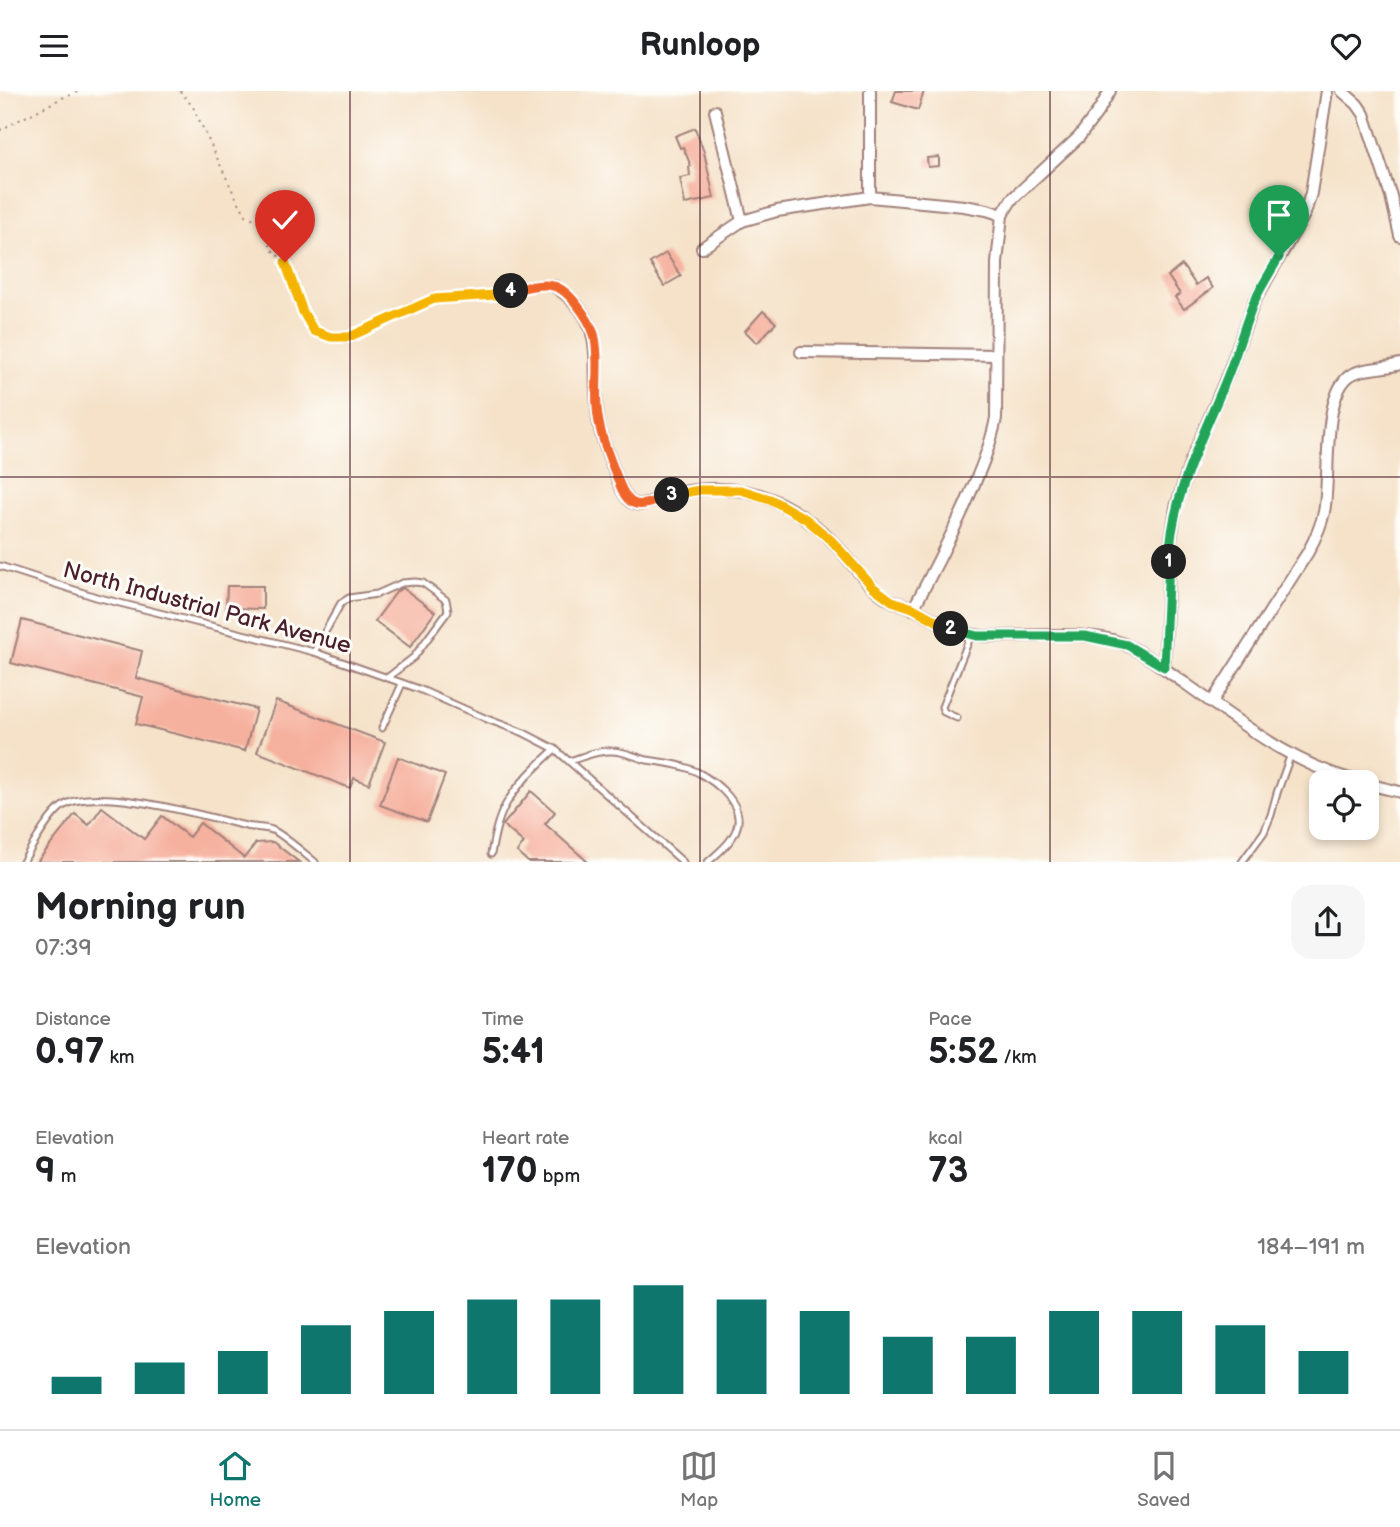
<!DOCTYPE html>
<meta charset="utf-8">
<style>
body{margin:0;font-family:"Balsamiq Sans",sans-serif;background:#f6f6f6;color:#202124;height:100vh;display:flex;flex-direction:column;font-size:26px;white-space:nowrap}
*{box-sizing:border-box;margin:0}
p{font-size:23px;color:#757577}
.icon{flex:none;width:38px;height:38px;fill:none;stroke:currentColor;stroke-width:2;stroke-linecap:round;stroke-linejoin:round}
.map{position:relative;height:771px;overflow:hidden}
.details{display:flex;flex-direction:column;background:#fff;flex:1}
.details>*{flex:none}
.buttons{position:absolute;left:1309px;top:679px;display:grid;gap:14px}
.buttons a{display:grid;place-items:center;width:70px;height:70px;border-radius:14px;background:#fff;box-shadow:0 4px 10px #0003;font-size:35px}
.pin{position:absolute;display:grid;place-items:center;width:60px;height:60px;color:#fff;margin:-72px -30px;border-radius:50% 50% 50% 0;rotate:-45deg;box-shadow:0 0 7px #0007}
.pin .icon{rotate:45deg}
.km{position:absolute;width:35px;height:35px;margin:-18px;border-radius:50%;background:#222;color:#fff;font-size:19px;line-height:35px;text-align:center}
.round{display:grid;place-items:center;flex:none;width:74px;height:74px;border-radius:21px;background:#f6f6f6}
.headline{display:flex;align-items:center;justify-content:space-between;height:119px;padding:0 35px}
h1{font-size:38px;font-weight:800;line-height:52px}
.stats{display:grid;grid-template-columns:repeat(3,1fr);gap:10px;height:119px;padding:7px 35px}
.stats div{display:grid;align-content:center}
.stats b{font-size:35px;font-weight:800}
.stats small{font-size:19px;font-weight:400}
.stats p{font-size:19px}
.chart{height:196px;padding:14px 35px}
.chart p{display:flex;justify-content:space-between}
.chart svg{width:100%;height:126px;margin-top:7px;stroke:#0f766e;stroke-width:6}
header{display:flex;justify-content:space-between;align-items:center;height:91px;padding:0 35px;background:#fff;font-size:32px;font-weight:800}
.tab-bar{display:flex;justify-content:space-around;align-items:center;height:98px;border-top:2px solid #e0e0e0;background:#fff;font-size:19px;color:#757577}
.tab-bar a{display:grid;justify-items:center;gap:4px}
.tab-bar .current{color:#0f766e}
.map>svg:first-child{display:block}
.building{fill:#f6b09e}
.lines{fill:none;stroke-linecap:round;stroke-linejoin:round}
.service-casing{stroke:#a0807a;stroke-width:9}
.minor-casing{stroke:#a0807a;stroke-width:14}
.path{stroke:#a0807a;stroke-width:2;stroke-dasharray:2 5;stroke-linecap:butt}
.service{stroke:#fff;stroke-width:5}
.minor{stroke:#fff;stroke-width:10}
.split-1-casing{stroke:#fff;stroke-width:14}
.split-2-casing{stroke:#fff;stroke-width:14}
.split-3-casing{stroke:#fff;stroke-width:14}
.split-4-casing{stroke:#fff;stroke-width:14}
.split-5-casing{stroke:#fff;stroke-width:14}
.split-1{stroke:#22a559;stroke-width:9}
.split-2{stroke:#22a559;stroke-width:9}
.split-3{stroke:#f5b400;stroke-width:9}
.split-4{stroke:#f0652b;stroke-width:9}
.split-5{stroke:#f5b400;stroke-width:9}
.grid{fill:none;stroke:#4a1f2b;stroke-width:2;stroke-opacity:0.55}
.labels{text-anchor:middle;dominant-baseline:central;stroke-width:6;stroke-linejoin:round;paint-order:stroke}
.street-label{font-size:23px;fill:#4a1f2b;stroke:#fdfcf7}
</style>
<header><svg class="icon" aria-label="menu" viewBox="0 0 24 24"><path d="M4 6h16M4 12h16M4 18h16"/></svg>Runloop<svg class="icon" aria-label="heart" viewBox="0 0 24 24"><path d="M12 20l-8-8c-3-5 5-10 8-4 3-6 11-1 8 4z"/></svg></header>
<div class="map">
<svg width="1400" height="771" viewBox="0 0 1400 771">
<rect width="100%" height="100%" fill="#fdfcf7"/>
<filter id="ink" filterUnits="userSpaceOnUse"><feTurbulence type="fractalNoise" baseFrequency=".0143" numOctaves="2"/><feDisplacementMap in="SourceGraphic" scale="14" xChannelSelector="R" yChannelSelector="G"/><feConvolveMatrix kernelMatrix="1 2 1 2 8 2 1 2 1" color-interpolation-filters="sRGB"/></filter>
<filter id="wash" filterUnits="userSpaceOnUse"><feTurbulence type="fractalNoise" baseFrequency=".00686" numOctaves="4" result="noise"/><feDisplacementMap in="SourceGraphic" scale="28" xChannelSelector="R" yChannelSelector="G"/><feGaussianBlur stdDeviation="1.57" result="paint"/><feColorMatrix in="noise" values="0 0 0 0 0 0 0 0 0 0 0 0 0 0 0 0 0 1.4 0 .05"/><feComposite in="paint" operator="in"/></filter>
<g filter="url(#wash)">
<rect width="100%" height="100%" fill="#f5e2c9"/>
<g id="blocks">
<g class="building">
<path d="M896 0H924L918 19 892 11Z"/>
<path d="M695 37 704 61 714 107 685 113 680 87 690 85 689 76 691 75 683 56 680 57 675 45Z"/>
<path d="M939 66V75L928 76 927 67Z"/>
<path d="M666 162 681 185 664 195 650 172Z"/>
<path d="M1182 174 1196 194 1206 187 1213 197 1184 218 1175 206 1180 203 1168 185Z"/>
<path d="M763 220 776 232 757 252 745 240Z"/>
<path d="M227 495H263V518L226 517Z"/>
<path d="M403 497 435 521 410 556 375 530 397 500Z"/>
<path d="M22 529 142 560 136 587 256 618 245 660 136 633 143 606 11 572Z"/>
<path d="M276 610 385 651 369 693 354 687 350 697 257 661Z"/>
<path d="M398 666 445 684 427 731 380 714Z"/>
<path d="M531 700 555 721 545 733 588 771H528L517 761 524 752 503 734Z"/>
<path d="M102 716 144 748 162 725 189 746 200 732 244 767 256 752 273 751 299 771H37L75 723 89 734Z"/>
</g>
</g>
</g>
<g filter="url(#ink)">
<use href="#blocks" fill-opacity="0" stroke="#a0807a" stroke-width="2"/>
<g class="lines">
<g class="service-casing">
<g id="service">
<path d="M0 475 96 506 314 561 419 598 487 628 524 642 555 658 683 771"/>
<path d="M314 561 341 512 349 507 377 503 402 492 415 491 423 492 446 509 448 520 414 566 387 587"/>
<path d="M957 627 944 621 942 616 971 544"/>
<path d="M382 637 402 593"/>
<path d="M569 670C583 666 597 659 611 660 624 660 635 666 647 669 660 671 672 672 684 676 707 682 748 712 736 739 731 752 718 762 708 771"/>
<path d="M491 763C494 747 497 730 505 715 517 693 537 675 555 658"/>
<path d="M23 771C32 756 49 724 63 715 96 693 207 726 246 735 254 737 265 736 272 739 281 742 306 764 315 771"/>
<path d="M1242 771 1264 741 1271 724 1277 702 1291 663"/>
</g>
</g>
<g class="minor-casing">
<g id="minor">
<path d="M1342 0 1357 13 1364 23 1391 105 1400 145"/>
<path d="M715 20 742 130"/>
<path d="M870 106V0"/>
<path d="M702 157 742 130 777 120 870 106 964 115 987 119 1002 124"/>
<path d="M554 195C607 229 592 265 597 317 598 339 606 358 614 379 618 389 622 404 631 411 641 418 656 408 666 405 699 396 739 394 771 408 793 418 815 433 832 450 852 470 867 497 892 510 899 513 906 514 912 517 934 527 951 541 975 544 984 546 993 545 1002 545 1039 545 1095 539 1128 555 1149 565 1167 580 1186 593 1241 632 1294 675 1361 691"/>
<path d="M801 261 996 264"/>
<path d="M913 518C931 485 947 453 963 419 976 389 990 359 996 327L997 172 1002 124 1012 108 1079 46 1099 19 1110 0"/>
<path d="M1164 577 1170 455 1176 416 1191 370 1228 283 1254 211 1305 122 1311 102 1327 0"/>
<path d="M1212 611 1308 461C1315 448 1321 436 1324 421 1331 386 1321 310 1348 286 1360 276 1385 278 1400 273"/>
<path d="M1367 693 1400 701"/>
</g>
</g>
<g class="path">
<path d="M180 0 193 16 233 101 246 124 264 133 271 158 285 171 303 221 314 240 331 246H349L434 208 495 204 525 196 542 195"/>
<path d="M0 39 62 7 81 0"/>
</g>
<use href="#service" class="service"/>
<use href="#minor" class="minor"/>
</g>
</g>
<g class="lines" filter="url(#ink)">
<g class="split-1-casing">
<path id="split-1" d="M1169 471C1172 400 1203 347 1228 284 1237 261 1244 236 1253 213 1260 197 1270 182 1279 166"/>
</g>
<g class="split-2-casing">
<path id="split-2" d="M951 538 977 545H1085L1127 554 1164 576 1169 471"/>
</g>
<g class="split-3-casing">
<path id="split-3" d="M672 404 700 399H741L770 408 806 428 832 450 873 496 892 510 913 517 951 538"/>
</g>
<g class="split-4-casing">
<path id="split-4" d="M511 200C522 197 542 192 553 195 569 198 589 228 594 243 600 266 595 293 597 317 599 343 609 365 618 389 621 397 626 411 636 413 647 416 661 406 672 404"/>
</g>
<g class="split-5-casing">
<path id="split-5" d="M285 171 303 221 314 240 331 246H349L434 208 495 204 511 200"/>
</g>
<use href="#split-1" class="split-1"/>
<use href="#split-2" class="split-2"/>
<use href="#split-3" class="split-3"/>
<use href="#split-4" class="split-4"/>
<use href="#split-5" class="split-5"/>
</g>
<path class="grid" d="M350 0V771M700 0V771M1050 0V771M0 386H1400"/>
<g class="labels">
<g class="street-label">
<text transform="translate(207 517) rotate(15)">North Industrial Park Avenue</text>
</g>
</g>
</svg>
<div class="buttons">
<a><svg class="icon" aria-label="locate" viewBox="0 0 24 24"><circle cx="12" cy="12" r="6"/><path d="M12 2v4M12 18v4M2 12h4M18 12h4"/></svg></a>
</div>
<div class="pin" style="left:1279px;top:166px;background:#1e9e55"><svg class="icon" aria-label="arrive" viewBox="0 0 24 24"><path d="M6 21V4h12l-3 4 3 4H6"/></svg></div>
<div class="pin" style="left:285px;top:171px;background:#d93025"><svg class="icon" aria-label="check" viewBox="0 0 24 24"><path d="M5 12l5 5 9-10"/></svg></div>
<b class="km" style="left:1169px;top:471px">1</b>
<b class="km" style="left:951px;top:538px">2</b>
<b class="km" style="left:672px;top:404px">3</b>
<b class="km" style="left:511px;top:200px">4</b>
</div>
<section class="details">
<div class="headline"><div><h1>Morning run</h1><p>07:39</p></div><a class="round"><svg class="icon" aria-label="share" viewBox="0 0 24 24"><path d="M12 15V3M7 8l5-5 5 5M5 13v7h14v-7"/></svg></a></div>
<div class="stats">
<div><p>Distance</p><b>0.97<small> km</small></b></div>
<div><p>Time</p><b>5:41</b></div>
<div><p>Pace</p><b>5:52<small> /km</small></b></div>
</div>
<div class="stats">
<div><p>Elevation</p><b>9<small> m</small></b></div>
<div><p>Heart rate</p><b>170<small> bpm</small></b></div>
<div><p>kcal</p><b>73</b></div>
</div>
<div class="chart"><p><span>Elevation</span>184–191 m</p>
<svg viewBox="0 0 160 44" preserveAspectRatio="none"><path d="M5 44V38M15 44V33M25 44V29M35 44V20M45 44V15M55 44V11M65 44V11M75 44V6M85 44V11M95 44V15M105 44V24M115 44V24M125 44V15M135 44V15M145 44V20M155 44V29"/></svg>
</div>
</section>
<nav class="tab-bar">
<a class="current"><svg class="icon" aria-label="home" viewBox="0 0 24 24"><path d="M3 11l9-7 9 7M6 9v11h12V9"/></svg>Home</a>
<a><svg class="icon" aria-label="map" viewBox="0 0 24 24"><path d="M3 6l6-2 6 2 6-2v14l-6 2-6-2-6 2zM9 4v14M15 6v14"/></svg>Map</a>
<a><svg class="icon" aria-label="saved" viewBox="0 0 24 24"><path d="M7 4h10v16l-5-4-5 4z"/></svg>Saved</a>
</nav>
